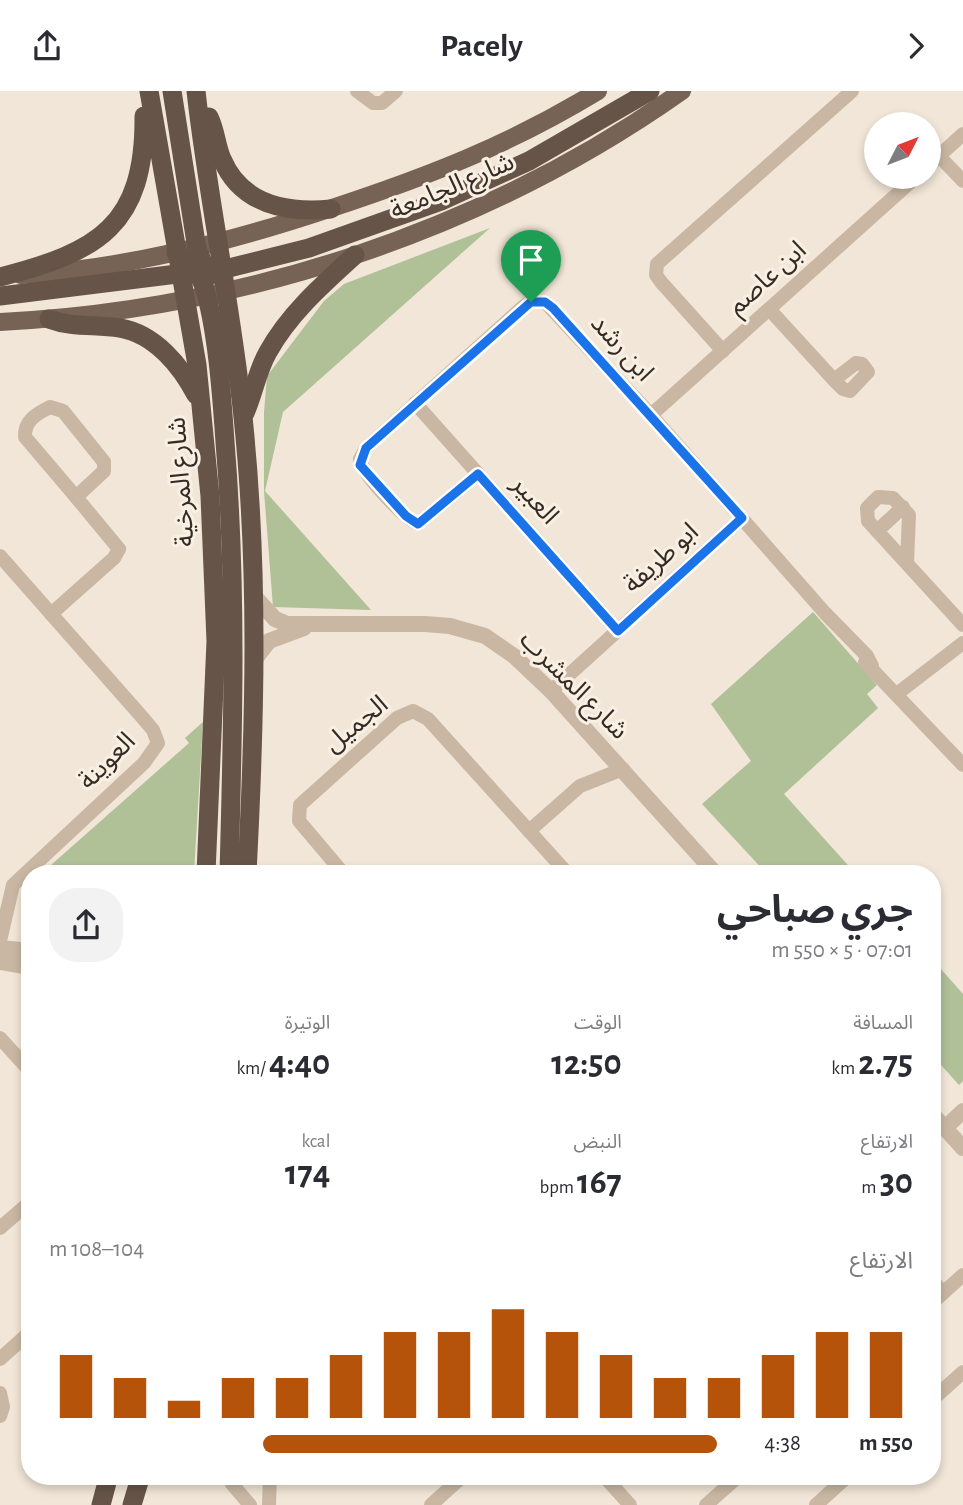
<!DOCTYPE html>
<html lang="ar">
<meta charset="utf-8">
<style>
body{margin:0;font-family:"Alegreya Sans","Noto Sans Arabic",sans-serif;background:#f2f2f3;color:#2b2b33;direction:rtl;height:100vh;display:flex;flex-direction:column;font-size:26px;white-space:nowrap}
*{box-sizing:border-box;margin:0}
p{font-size:23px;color:#7c7c81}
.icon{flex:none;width:38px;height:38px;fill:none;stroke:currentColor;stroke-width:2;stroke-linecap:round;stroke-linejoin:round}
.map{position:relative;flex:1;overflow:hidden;direction:ltr}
.sheet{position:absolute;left:21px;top:774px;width:920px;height:620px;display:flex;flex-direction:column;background:#fff;border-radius:28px;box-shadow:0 4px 10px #0003;direction:rtl}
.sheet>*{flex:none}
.needle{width:46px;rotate:48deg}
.controls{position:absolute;left:864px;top:21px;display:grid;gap:14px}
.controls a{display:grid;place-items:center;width:77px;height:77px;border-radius:50%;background:#fff;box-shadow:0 4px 10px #0003;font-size:35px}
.pin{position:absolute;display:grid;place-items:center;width:60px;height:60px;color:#fff;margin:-72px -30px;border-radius:50% 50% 50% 0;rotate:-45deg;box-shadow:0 0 7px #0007}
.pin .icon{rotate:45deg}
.round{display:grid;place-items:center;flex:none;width:74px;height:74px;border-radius:28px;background:#f2f2f3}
.head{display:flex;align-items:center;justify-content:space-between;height:119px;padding:0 28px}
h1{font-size:38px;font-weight:700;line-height:52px}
.metrics{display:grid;grid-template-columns:repeat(3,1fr);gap:10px;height:119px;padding:7px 28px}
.metrics div{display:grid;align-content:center}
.metrics b{font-size:35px;font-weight:700}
.metrics small{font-size:19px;font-weight:400}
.metrics p{font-size:19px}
.chart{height:196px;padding:14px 28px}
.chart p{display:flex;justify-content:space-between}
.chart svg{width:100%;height:126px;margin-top:7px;stroke:#b45309;stroke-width:6}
ul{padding:0 28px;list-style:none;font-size:23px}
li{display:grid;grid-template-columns:112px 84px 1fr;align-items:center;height:52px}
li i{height:18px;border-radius:9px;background:#b45309}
header{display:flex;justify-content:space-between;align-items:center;height:91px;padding:0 28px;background:#fff;font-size:32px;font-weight:700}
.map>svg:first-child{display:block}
.green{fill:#b0c097}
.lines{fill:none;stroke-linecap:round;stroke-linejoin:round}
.minor{stroke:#c9b7a3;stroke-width:14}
.tertiary{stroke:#c9b7a3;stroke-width:16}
.primary{stroke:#766356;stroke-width:18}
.trunk{stroke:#665449;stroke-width:19}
.route-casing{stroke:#fff;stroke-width:14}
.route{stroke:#1a73e8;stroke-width:9}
.labels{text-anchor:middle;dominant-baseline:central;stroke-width:6;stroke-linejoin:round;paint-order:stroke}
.street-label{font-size:26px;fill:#342b25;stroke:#f9f0e3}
</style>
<header><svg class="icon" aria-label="forward" viewBox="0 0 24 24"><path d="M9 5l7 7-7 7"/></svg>Pacely<svg class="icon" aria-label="share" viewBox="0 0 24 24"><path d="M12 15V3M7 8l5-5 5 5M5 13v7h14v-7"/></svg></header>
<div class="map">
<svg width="963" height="1414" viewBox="0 0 963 1414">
<rect width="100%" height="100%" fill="#f1e6d7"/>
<g class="green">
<path d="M490 137 283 321 265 400 371 519 273 516 264 400V321L267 285 324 210 344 193Z"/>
<path d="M813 521 877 594 867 603 878 617 784 703 855 782H766L702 713 751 670 711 613Z"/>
<path d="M203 631 194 782H42L189 652 185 647Z"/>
<path d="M933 869 963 903V990L959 994 933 965Z"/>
</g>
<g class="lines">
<g class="minor">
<path d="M357 0 373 12H382L396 0"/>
<path d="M939 65 963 90"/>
<path d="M929 74 963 43"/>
<path d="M769 218 834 289 843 298 850 300 868 281 862 273 856 272 834 289"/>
<path d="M723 260 661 191 656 184 657 173 852 0"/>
<path d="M415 312 618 540"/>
<path d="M50 316 63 320 104 371V380L76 406 25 346C24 330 36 323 50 316Z"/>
<path d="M651 324 916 86"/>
<path d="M478 383 418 433C404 427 361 382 360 368L366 357 524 215 531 211H545L651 324 825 522 867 565 872 575"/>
<path d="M877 440 903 416"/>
<path d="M0 465 142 626 153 639 158 652 144 672 13 794 0 850"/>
<path d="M907 472 909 424 893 407 878 406 867 417 868 430 963 534"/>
<path d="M51 523 114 467 119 458 76 406"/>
<path d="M865 571 963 674"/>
<path d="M551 600 742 427"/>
<path d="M898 602 963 552"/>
<path d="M529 740 580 695 623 678"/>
<path d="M343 782 299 730 300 714 397 627 413 620 428 628 567 782"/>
<path d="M0 947 30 980"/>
<path d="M0 1137 30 1111"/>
<path d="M933 1190 943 1202"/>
<path d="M933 1211 963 1184"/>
<path d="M0 1268 30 1241"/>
<path d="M0 1302 3 1316 0 1325"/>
<path d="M933 1308 963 1281"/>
<path d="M230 1384 232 1393 250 1414"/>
<path d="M603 1384 630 1414"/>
<path d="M269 1414 270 1384"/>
<path d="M431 1414 464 1384"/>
<path d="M706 1414 740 1384"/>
<path d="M816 1414 849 1384"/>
</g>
<g class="tertiary">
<path d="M254 505 275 528 287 533H425L450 535 485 545 514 565 551 600 715 782"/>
<path d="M255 568 269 550 304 537"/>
<path d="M0 857 30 860"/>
<path d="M0 871 30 876"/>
<path d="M933 1024 963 1057"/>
<path d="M945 1037 963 1020"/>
</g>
<g class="primary">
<path d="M21 184C128 177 230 151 332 117 429 85 509 54 598 0"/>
<path d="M0 231C241 219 484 140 682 0"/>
</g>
<g class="trunk">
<path d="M149 0 197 274 210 405 216 550 206 782"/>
<path d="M172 0 197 158 209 185"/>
<path d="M196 0C208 109 232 217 243 326 259 478 255 630 247 782"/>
<path d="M209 26C216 40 216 55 222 68 241 114 287 122 331 118"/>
<path d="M176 162C188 170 198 179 203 193 217 234 222 307 225 351 237 496 233 638 229 782"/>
<path d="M213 181 309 157 441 110 529 70 650 0"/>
<path d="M0 186C98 161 145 135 144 25"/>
<path d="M0 205 193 181"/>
<path d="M49 228C73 237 95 233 120 237 155 243 181 275 196 304"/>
<path d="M245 322C254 302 257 280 268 261 289 223 323 193 355 164"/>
<path d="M101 1414 109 1384"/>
<path d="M132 1414 141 1384"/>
</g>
</g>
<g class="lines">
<g class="route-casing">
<path id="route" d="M531 211H545L553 217 742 427 618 540 478 383 418 433 406 425 360 374 366 357Z"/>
</g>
<use href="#route" class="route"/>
</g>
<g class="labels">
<g class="street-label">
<text transform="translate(452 95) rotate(-23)">شارع الجامعة</text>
<text transform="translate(767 187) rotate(-42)">ابن عاصم</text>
<text transform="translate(622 257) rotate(48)">ابن رشد</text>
<text transform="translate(181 391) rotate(-94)">شارع المرخية</text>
<text transform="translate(535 409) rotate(48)">العبير</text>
<text transform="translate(661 467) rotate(-42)">ابو طريفة</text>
<text transform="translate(574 594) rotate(45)">شارع المشرب</text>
<text transform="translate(356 633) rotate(-39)">الجميل</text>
<text transform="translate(107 670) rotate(-45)">العوينة</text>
</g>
</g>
</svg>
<div class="controls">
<a><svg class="needle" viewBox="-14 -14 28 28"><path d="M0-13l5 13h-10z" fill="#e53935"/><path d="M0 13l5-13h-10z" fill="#7c7c81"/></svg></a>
</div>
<div class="pin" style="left:531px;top:211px;background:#1e9e55"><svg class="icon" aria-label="arrive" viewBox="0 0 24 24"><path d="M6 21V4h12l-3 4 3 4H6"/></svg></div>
<section class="sheet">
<div class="head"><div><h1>جري صباحي</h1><p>07:01 · 5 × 550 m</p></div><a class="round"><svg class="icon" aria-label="share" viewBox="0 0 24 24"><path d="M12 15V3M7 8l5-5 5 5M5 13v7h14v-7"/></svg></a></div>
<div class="metrics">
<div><p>المسافة</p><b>2.75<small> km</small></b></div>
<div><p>الوقت</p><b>12:50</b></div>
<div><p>الوتيرة</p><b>4:40<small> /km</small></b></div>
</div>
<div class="metrics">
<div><p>الارتفاع</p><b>30<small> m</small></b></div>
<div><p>النبض</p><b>167<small> bpm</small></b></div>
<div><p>kcal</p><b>174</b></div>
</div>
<div class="chart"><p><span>الارتفاع</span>104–108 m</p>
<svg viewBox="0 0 160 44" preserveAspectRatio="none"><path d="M5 44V22M15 44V30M25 44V38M35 44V30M45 44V30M55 44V22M65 44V14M75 44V14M85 44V6M95 44V14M105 44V22M115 44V30M125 44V30M135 44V22M145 44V14M155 44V14"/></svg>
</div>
<ul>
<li><b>550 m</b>4:38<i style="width:68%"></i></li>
</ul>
</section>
</div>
